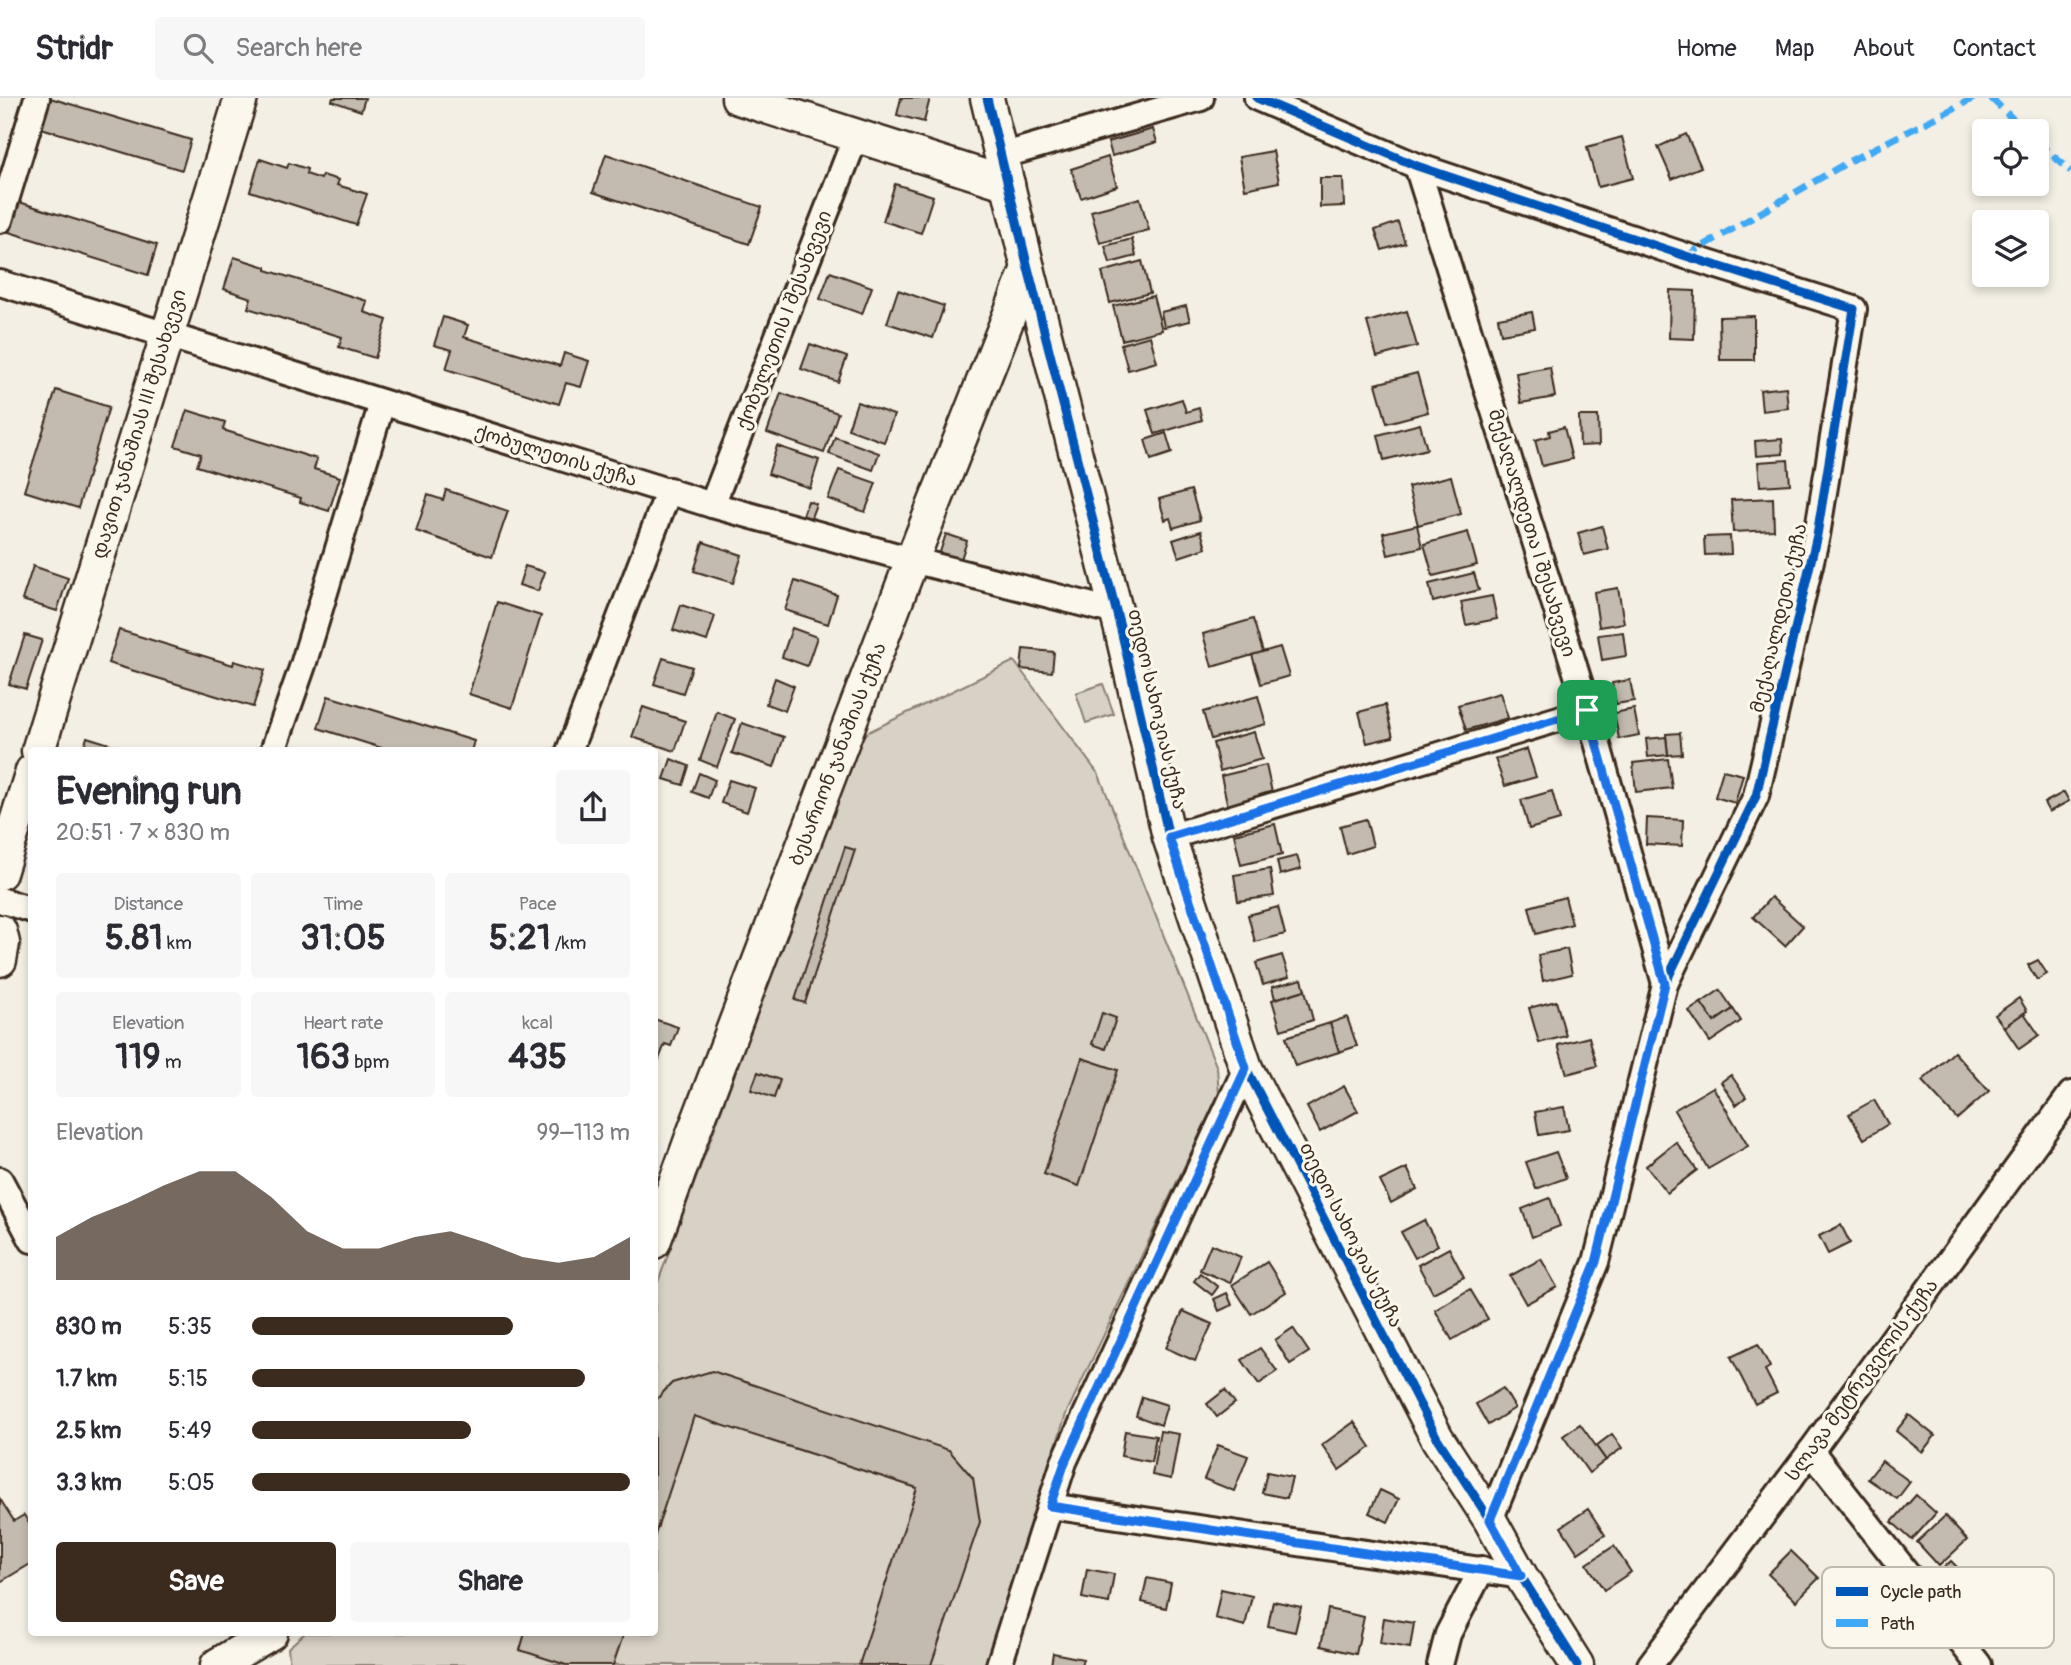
<!DOCTYPE html>
<meta charset="utf-8">
<style>
body{margin:0;font-family:Pangolin,"Noto Sans Georgian",sans-serif;background:#f7f7f7;color:#2b2b33;height:100vh;display:flex;flex-direction:column;font-size:26px;white-space:nowrap}
*{box-sizing:border-box;margin:0}
p{font-size:23px;color:#7c7c81}
.icon{flex:none;width:38px;height:38px;fill:none;stroke:currentColor;stroke-width:2;stroke-linecap:round;stroke-linejoin:round}
.map{position:relative;flex:1;overflow:hidden}
.drawer{position:absolute;left:28px;top:649px;width:630px;height:889px;display:flex;flex-direction:column;background:#fff;border-radius:7px;box-shadow:0 4px 10px #0003}
.drawer>*{flex:none}
.tools{position:absolute;left:1972px;top:21px;display:grid;gap:14px}
.tools a{display:grid;place-items:center;width:77px;height:77px;border-radius:7px;background:#fff;box-shadow:0 4px 10px #0003;font-size:35px}
.pin{position:absolute;display:grid;place-items:center;width:60px;height:60px;color:#fff;margin:-30px;border-radius:14px;box-shadow:0 4px 10px #0006}
.round{display:grid;place-items:center;flex:none;width:74px;height:74px;border-radius:7px;background:#f7f7f7}
.head{display:flex;align-items:center;justify-content:space-between;height:119px;padding:0 28px}
h1{font-size:38px;font-weight:700;line-height:52px}
.metrics{display:grid;grid-template-columns:repeat(3,1fr);gap:10px;height:119px;padding:7px 28px}
.metrics div{display:grid;align-content:center;border-radius:7px;background:#f7f7f7;text-align:center}
.metrics b{font-size:35px;font-weight:700}
.metrics small{font-size:19px;font-weight:400}
.metrics p{font-size:19px}
.chart{height:196px;padding:14px 28px}
.chart p{display:flex;justify-content:space-between}
.chart svg{width:100%;height:126px;margin-top:7px;fill:#3b2a1e;opacity:.7}
.action{display:flex;gap:14px;margin-top:auto;padding:14px 28px}
.action a{flex:1;height:80px;border-radius:7px;background:#3b2a1e;color:#fff;font-size:28px;font-weight:700;line-height:80px;text-align:center}
.action a+a{background:#f7f7f7;color:#2b2b33}
ul{padding:0 28px;list-style:none;font-size:23px}
li{display:grid;grid-template-columns:112px 84px 1fr;align-items:center;height:52px}
li i{height:18px;border-radius:9px;background:#3b2a1e}
header{display:flex;align-items:center;gap:42px;box-sizing:border-box;height:98px;padding:0 35px;background:#fff;border-bottom:2px solid #e1e1e2}
header strong{font-size:33px}
nav{display:flex;gap:38px;margin-inline-start:auto;font-size:24px}
.search{width:490px;height:63px;background:#f7f7f7;display:flex;align-items:center;gap:18px;box-sizing:border-box;padding:0 24px;border-radius:7px;color:#7c7c81;font-size:26px}
.map>svg:first-child{display:block}
.green{fill:#d8d1c6;stroke:#8a7e72;stroke-width:2}
.building{fill:#c3bbb0;stroke:#3b2a1e;stroke-width:2}
.lines{fill:none;stroke-linecap:round;stroke-linejoin:round}
.minor-casing{stroke:#3b2a1e;stroke-width:30}
.tertiary-casing{stroke:#3b2a1e;stroke-width:37}
.minor{stroke:#fbf7ec;stroke-width:24}
.tertiary{stroke:#fbf7ec;stroke-width:32}
.quiet{stroke:#3fa9f5;stroke-width:7;stroke-dasharray:14 7;stroke-linecap:butt}
.cycleway-casing{stroke:#fbf7ec;stroke-width:13}
.cycleway{stroke:#0057b8;stroke-width:9}
.route-casing{stroke:#fff;stroke-width:14}
.route{stroke:#1a73e8;stroke-width:9}
.labels{text-anchor:middle;dominant-baseline:central;stroke-width:6;stroke-linejoin:round;paint-order:stroke}
.street-label{font-size:19px;fill:#3b2a1e;stroke:#fbf7ec}
.key{fill:#fbf7ec;stroke:#c1baae;stroke-width:2}
.key-label{font-size:19px;fill:#3b2a1e}
</style>
<header>
<strong>Stridr</strong>
<div class="search"><svg class="icon" aria-label="search" viewBox="0 0 24 24"><circle cx="10" cy="10" r="6"/><path d="M15 15l6 6"/></svg>Search here</div>
<nav><a>Home</a><a>Map</a><a>About</a><a>Contact</a></nav>
</header>
<div class="map">
<svg width="2071" height="1567" viewBox="0 0 2071 1567">
<rect width="100%" height="100%" fill="#f3efe4"/>
<filter id="ink" filterUnits="userSpaceOnUse"><feTurbulence type="fractalNoise" baseFrequency=".0143" numOctaves="2"/><feDisplacementMap in="SourceGraphic" scale="14" xChannelSelector="R" yChannelSelector="G"/><feConvolveMatrix kernelMatrix="1 2 1 2 8 2 1 2 1" color-interpolation-filters="sRGB"/></filter>
<g filter="url(#ink)">
<g class="green">
<path d="M1014 563 1099 677 1217 970 1219 996 1066 1316 987 1567H290L288 1550 305 1535H654L655 1192 854 652 866 635Z"/>
<path d="M1103 586 1114 616 1086 625 1076 595Z"/>
</g>
<g class="building">
<path d="M50 0 191 42 182 72 41 30Z"/>
<path d="M333 0H365L361 13 332 3Z"/>
<path d="M901 0H930L924 24 897 17Z"/>
<path d="M1153 31 1157 44 1112 58 1108 44Z"/>
<path d="M1686 36 1701 69 1672 81 1658 49Z"/>
<path d="M1622 39 1633 80 1598 89 1587 49Z"/>
<path d="M1273 53 1279 84 1245 91 1239 59Z"/>
<path d="M606 56 762 109 749 146 593 94Z"/>
<path d="M1108 59 1117 88 1081 100 1071 71Z"/>
<path d="M260 61 287 70 289 65 307 71 306 76 321 81 322 77 339 82 337 87 367 96 356 127 250 93Z"/>
<path d="M1320 80H1343L1344 108 1320 109Z"/>
<path d="M895 86 933 98 921 135 883 123Z"/>
<path d="M1140 100 1149 132 1100 145 1091 113Z"/>
<path d="M19 104 157 147 148 177 9 134Z"/>
<path d="M1398 124 1405 145 1382 152 1375 132Z"/>
<path d="M1132 141 1136 158 1110 165 1105 148Z"/>
<path d="M234 159 266 169V172L367 203 364 214 387 222 375 260 339 249 342 239 248 210 251 200 224 191Z"/>
<path d="M1142 163 1150 195 1110 205 1102 174Z"/>
<path d="M830 174 872 189 862 216 820 201Z"/>
<path d="M898 192 944 208 933 240 887 225Z"/>
<path d="M1670 192 1695 193 1694 241 1669 240Z"/>
<path d="M1153 198 1162 232 1122 242 1113 208Z"/>
<path d="M1186 208 1190 223 1164 229 1161 214Z"/>
<path d="M1407 213 1417 248 1377 259 1367 224Z"/>
<path d="M1532 214 1535 230 1501 236 1498 220Z"/>
<path d="M1754 218V262H1720L1719 219Z"/>
<path d="M443 219 468 227 464 239 560 268 564 255 589 263 581 289 566 285 559 306 446 271 452 252 434 247Z"/>
<path d="M1150 238 1157 264 1128 272 1121 246Z"/>
<path d="M810 246 847 259 838 284 801 271Z"/>
<path d="M1550 269 1555 299 1521 305 1516 275Z"/>
<path d="M1417 275 1428 314 1387 325 1376 286Z"/>
<path d="M1786 289 1788 310 1762 313 1760 292Z"/>
<path d="M56 292 109 309 78 410 24 393Z"/>
<path d="M781 295 838 315 824 355 767 335Z"/>
<path d="M1182 301 1186 314 1199 310 1202 322 1155 336 1147 312Z"/>
<path d="M857 304 894 317 884 344 848 331Z"/>
<path d="M187 312 225 324 223 332 317 361 314 371 340 379 329 413 300 404 301 400 197 368 201 356 175 348Z"/>
<path d="M1579 318H1598L1599 347 1580 348Z"/>
<path d="M1420 326 1427 351 1384 362 1378 337Z"/>
<path d="M1564 329 1572 361 1542 368 1535 342 1550 338 1549 333Z"/>
<path d="M1166 335 1172 355 1151 362 1145 342Z"/>
<path d="M835 339 879 355 873 372 829 356Z"/>
<path d="M1782 341 1783 356 1756 358 1755 343Z"/>
<path d="M777 348 819 362 810 390 768 376Z"/>
<path d="M1788 362 1790 386 1760 388 1758 364Z"/>
<path d="M839 372 876 385 865 414 828 401Z"/>
<path d="M1451 378 1461 416 1418 427 1408 389Z"/>
<path d="M446 392 508 413 492 459 416 433 428 397 443 402Z"/>
<path d="M1191 392 1200 422 1173 430 1170 420 1165 422 1159 401Z"/>
<path d="M1773 400 1774 432 1733 434 1731 402Z"/>
<path d="M808 403 816 406 810 422 802 420Z"/>
<path d="M1417 427 1422 449 1388 457 1383 435Z"/>
<path d="M1602 428 1608 451 1584 457 1578 435Z"/>
<path d="M1201 433 1206 450 1179 459 1173 442Z"/>
<path d="M1468 434 1477 467 1433 478 1424 446Z"/>
<path d="M946 436 967 443 959 467 938 460Z"/>
<path d="M1730 438 1731 456 1705 457 1704 439Z"/>
<path d="M703 444 742 457 733 485 694 473Z"/>
<path d="M33 468 68 480 57 513 22 502Z"/>
<path d="M525 468 545 474 538 493 519 487Z"/>
<path d="M1474 475 1479 492 1433 504 1429 486Z"/>
<path d="M795 483 837 497 828 526 785 512Z"/>
<path d="M1618 490 1624 525 1599 529 1594 494Z"/>
<path d="M1492 498 1497 521 1466 527 1461 504Z"/>
<path d="M497 504 541 518 512 610 469 596Z"/>
<path d="M681 507 715 518 707 543 673 532Z"/>
<path d="M1253 521 1263 554 1212 569 1203 536Z"/>
<path d="M792 530 817 539 807 568 782 559Z"/>
<path d="M119 532 233 567 234 563 265 572 253 609 108 565Z"/>
<path d="M1623 534 1626 558 1602 562 1598 537Z"/>
<path d="M25 537 42 542 26 591 9 586Z"/>
<path d="M1280 549 1289 578 1261 586 1252 557Z"/>
<path d="M1023 551 1054 554 1052 574 1021 571Z"/>
<path d="M663 560 692 569 683 595 654 586Z"/>
<path d="M775 580 794 588 785 613 766 606Z"/>
<path d="M1630 582 1634 603 1616 606 1612 585Z"/>
<path d="M1500 595 1508 620 1466 632 1458 607Z"/>
<path d="M328 598 474 643 471 653H391L318 630Z"/>
<path d="M1258 598 1266 626 1211 641 1203 614Z"/>
<path d="M1385 607 1393 639 1367 645 1359 614Z"/>
<path d="M643 609 685 623 675 653 632 639Z"/>
<path d="M1634 611 1639 637 1619 641 1614 615Z"/>
<path d="M717 614 735 621 717 669 700 662Z"/>
<path d="M742 625 784 639 774 669 732 655Z"/>
<path d="M1254 634 1262 661 1220 673 1213 645Z"/>
<path d="M1680 635 1682 656 1668 657 1666 636Z"/>
<path d="M87 639 132 653H83Z"/>
<path d="M1666 639 1668 657 1648 659 1646 641Z"/>
<path d="M1527 651 1536 679 1505 688 1495 661Z"/>
<path d="M671 661 689 668 683 687 664 681Z"/>
<path d="M1668 661 1672 690 1636 694 1633 665Z"/>
<path d="M1266 667 1273 699 1228 709 1221 678Z"/>
<path d="M1723 672 1743 677 1735 705 1715 699Z"/>
<path d="M699 675 715 682 708 700 692 694Z"/>
<path d="M729 682 755 690 747 714 721 705Z"/>
<path d="M1552 693 1560 722 1529 731 1521 702Z"/>
<path d="M2064 694 2069 703 2049 714 2044 705Z"/>
<path d="M1647 720 1683 722 1682 748 1646 746Z"/>
<path d="M1366 721 1373 748 1347 756 1340 728Z"/>
<path d="M1275 726 1282 757 1241 767 1234 736Z"/>
<path d="M845 749 855 752 805 905 795 902Z"/>
<path d="M1297 758 1301 771 1280 777 1277 763Z"/>
<path d="M1270 771 1274 798 1238 803 1234 777Z"/>
<path d="M1565 799 1572 826 1536 836 1529 809Z"/>
<path d="M1771 799 1803 828 1785 848 1753 819Z"/>
<path d="M1278 809 1285 836 1255 844 1248 817Z"/>
<path d="M1567 851 1572 876 1543 883 1538 857Z"/>
<path d="M1282 857 1289 879 1263 887 1256 865Z"/>
<path d="M2038 862 2047 876 2037 882 2028 867Z"/>
<path d="M1302 881 1305 892 1275 901 1272 889Z"/>
<path d="M1305 892 1313 922 1281 932 1272 902Z"/>
<path d="M1720 892 1733 911 1714 924 1701 905Z"/>
<path d="M2019 900 2027 913 2004 929 1995 917Z"/>
<path d="M1556 903 1566 938 1539 945 1529 910Z"/>
<path d="M1701 905 1714 924 1733 911 1741 923 1710 944 1689 913Z"/>
<path d="M1102 915 1116 920 1106 951 1092 946Z"/>
<path d="M2024 915 2039 937 2019 951 2004 929Z"/>
<path d="M1347 919 1357 948 1339 954 1330 925Z"/>
<path d="M654 921 678 929 671 948 665 946 654 974Z"/>
<path d="M1330 925 1339 954 1295 968 1286 939Z"/>
<path d="M1589 939 1597 968 1567 976 1558 947Z"/>
<path d="M1954 954 1989 993 1957 1021 1922 983Z"/>
<path d="M1082 960 1118 972 1079 1088 1044 1076Z"/>
<path d="M758 974 780 982 774 1000 751 992Z"/>
<path d="M1731 977 1746 999 1736 1007 1721 984Z"/>
<path d="M1344 988 1358 1013 1320 1034 1307 1009Z"/>
<path d="M1713 989 1748 1048 1708 1071 1674 1012Z"/>
<path d="M1874 1002 1888 1026 1864 1041 1849 1016Z"/>
<path d="M1564 1009 1569 1032 1539 1037 1535 1014Z"/>
<path d="M1676 1044 1697 1072 1667 1095 1646 1068Z"/>
<path d="M1556 1054 1566 1080 1536 1091 1526 1064Z"/>
<path d="M1407 1070 1417 1091 1391 1105 1380 1083Z"/>
<path d="M1550 1100 1560 1128 1532 1139 1522 1111Z"/>
<path d="M1424 1122 1438 1147 1415 1160 1401 1134Z"/>
<path d="M1841 1127 1850 1145 1828 1156 1819 1138Z"/>
<path d="M1211 1146 1241 1159 1230 1185 1200 1172Z"/>
<path d="M1449 1150 1464 1179 1433 1195 1418 1167Z"/>
<path d="M1541 1161 1557 1189 1526 1206 1510 1178Z"/>
<path d="M1267 1164 1286 1194 1251 1216 1232 1187Z"/>
<path d="M1200 1175 1218 1189 1212 1197 1194 1183Z"/>
<path d="M1470 1191 1488 1221 1452 1242 1435 1212Z"/>
<path d="M1227 1195 1232 1207 1219 1213 1214 1201Z"/>
<path d="M1183 1213 1212 1226 1195 1263 1166 1250Z"/>
<path d="M1293 1230 1309 1254 1290 1266 1275 1242Z"/>
<path d="M1758 1246 1770 1269 1765 1272 1777 1295 1755 1306 1731 1259Z"/>
<path d="M1260 1250 1277 1273 1259 1286 1242 1262Z"/>
<path d="M712 1273 949 1352 973 1380 980 1424 931 1567H859L917 1390 694 1318 654 1440V1304L672 1285Z"/>
<path d="M1503 1290 1515 1310 1488 1327 1476 1306Z"/>
<path d="M1225 1292 1235 1305 1217 1319 1207 1306Z"/>
<path d="M1142 1299 1167 1307 1161 1327 1136 1318Z"/>
<path d="M1909 1317 1935 1338 1922 1354 1896 1333Z"/>
<path d="M1354 1324 1371 1349 1339 1372 1322 1347Z"/>
<path d="M1580 1326 1606 1362 1589 1375 1563 1338Z"/>
<path d="M1125 1333 1156 1338 1151 1364 1121 1358Z"/>
<path d="M1160 1333 1179 1336 1171 1381 1152 1377Z"/>
<path d="M1612 1336 1622 1350 1606 1362 1596 1348Z"/>
<path d="M1218 1347 1248 1358 1234 1393 1204 1381Z"/>
<path d="M1882 1363 1910 1384 1897 1401 1868 1381Z"/>
<path d="M1267 1374 1292 1379 1287 1400 1262 1395Z"/>
<path d="M1380 1392 1399 1401 1388 1424 1369 1415Z"/>
<path d="M1916 1397 1936 1415 1912 1442 1892 1424Z"/>
<path d="M0 1401 14 1423 24 1417 32 1430V1465L0 1484Z"/>
<path d="M1588 1411 1605 1437 1578 1455 1561 1429Z"/>
<path d="M1945 1418 1967 1442 1939 1468 1917 1444Z"/>
<path d="M1614 1448 1631 1474 1604 1492 1587 1466Z"/>
<path d="M1791 1453 1819 1480 1796 1503 1768 1476Z"/>
<path d="M1951 1463 1968 1480 1952 1496 1935 1478Z"/>
<path d="M1087 1471 1114 1476 1109 1505 1082 1500Z"/>
<path d="M1147 1480 1171 1485 1166 1510 1142 1504Z"/>
<path d="M1221 1491 1252 1498 1245 1528 1215 1520Z"/>
<path d="M1273 1503 1301 1509 1295 1534 1268 1528Z"/>
<path d="M1328 1511 1364 1519 1356 1556 1321 1548Z"/>
<path d="M1384 1520 1414 1525 1410 1550 1380 1545Z"/>
<path d="M525 1535H624L613 1567H566L520 1552Z"/>
<path d="M1053 1555 1083 1561 1081 1567H1051Z"/>
</g>
<g class="lines">
<g class="minor-casing">
<g id="minor">
<path d="M1257 0 1417 68 1686 158 1854 211 1817 437 1756 698 1665 886 1596 1164 1490 1422"/>
<path d="M1001 58 1201 0"/>
<path d="M1417 68 1588 612 1665 886"/>
<path d="M0 122 37 0"/>
<path d="M0 185 712 407 912 462 1116 514"/>
<path d="M712 407 856 38"/>
<path d="M273 653 303 567 382 305"/>
<path d="M569 653 669 392"/>
<path d="M1169 739 1588 612"/>
<path d="M0 802 32 812"/>
<path d="M0 1082 32 1142"/>
<path d="M1811 1353 1979 1567"/>
<path d="M1050 1408 1521 1478"/>
<path d="M999 1567 1064 1364 1246 970"/>
<path d="M1440 1567 1448 1536 1482 1471"/>
<path d="M1650 1567 1811 1353 2071 996"/>
</g>
</g>
<g class="tertiary-casing">
<g id="tertiary">
<path d="M738 0 1008 86"/>
<path d="M987 0 1028 170 1121 532 1169 739 1246 970 1437 1340 1490 1422 1521 1478 1577 1567"/>
<path d="M38 653 241 0"/>
<path d="M0 775 32 673"/>
<path d="M0 833 3 845 0 862"/>
<path d="M654 1144 693 1036 912 462 1028 170"/>
<path d="M217 1567 271 1535"/>
</g>
</g>
<use href="#minor" class="minor"/>
<use href="#tertiary" class="tertiary"/>
<g class="quiet">
<path d="M1991 0 2025 33"/>
<path d="M2037 44 2071 73"/>
<path d="M1686 158 1848 64 1974 0"/>
</g>
<g class="cycleway-casing">
<g id="cycleway">
<path d="M987 0 1028 170 1121 532 1169 739 1246 970 1437 1340 1490 1422 1521 1478 1577 1567"/>
<path d="M1257 0 1417 68 1686 158 1854 211 1817 437 1756 698 1665 886 1596 1164 1490 1422"/>
</g>
</g>
<use href="#cycleway" class="cycleway"/>
</g>
</g>
<g class="lines" filter="url(#ink)">
<g class="route-casing">
<path id="route" d="M1587 612 1665 886 1596 1164 1490 1422 1521 1478 1050 1408 1065 1364 1246 970 1169 739Z"/>
</g>
<use href="#route" class="route"/>
</g>
<g class="labels">
<g class="street-label">
<text transform="translate(784 222) rotate(-69)">ქობულეთის I შესახვევი</text>
<text transform="translate(139 326) rotate(-73)">დავით ჯანაშიას III შესახვევი</text>
<text transform="translate(556 358) rotate(17)">ქობულეთის ქუჩა</text>
<text transform="translate(1532 435) rotate(73)">მექაღალდეთა I შესახვევი</text>
<text transform="translate(1779 520) rotate(-77)">მექაღალდეთა ქუჩა</text>
<text transform="translate(1157 611) rotate(77)">თედო სახოკიას ქუჩა</text>
<text transform="translate(838 656) rotate(-69)">ბესარიონ ჯანაშიას ქუჩა</text>
<text transform="translate(1351 1137) rotate(63)">თედო სახოკიას ქუჩა</text>
<text transform="translate(1862 1282) rotate(-54)">სლავა მეტრეველის ქუჩა</text>
</g>
</g>
<rect x="1822" y="1469" width="232" height="81" rx="10" class="key"/>
<rect x="1836" y="1489" width="32" height="9" fill="#0057b8"/>
<rect x="1836" y="1521" width="32" height="8" fill="#3fa9f5"/>
<g class="key-label">
<text x="1880" y="1500">Cycle path</text>
<text x="1880" y="1532">Path</text>
</g>
</svg>
<div class="tools">
<a><svg class="icon" aria-label="locate" viewBox="0 0 24 24"><circle cx="12" cy="12" r="6"/><path d="M12 2v4M12 18v4M2 12h4M18 12h4"/></svg></a>
<a><svg class="icon" aria-label="layers" viewBox="0 0 24 24"><path d="M12 4l9 5-9 5-9-5zM3 14l9 5 9-5"/></svg></a>
</div>
<div class="pin" style="left:1587px;top:612px;background:#1e9e55"><svg class="icon" aria-label="arrive" viewBox="0 0 24 24"><path d="M6 21V4h12l-3 4 3 4H6"/></svg></div>
<section class="drawer">
<div class="head"><div><h1>Evening run</h1><p>20:51 · 7 × 830 m</p></div><a class="round"><svg class="icon" aria-label="share" viewBox="0 0 24 24"><path d="M12 15V3M7 8l5-5 5 5M5 13v7h14v-7"/></svg></a></div>
<div class="metrics">
<div><p>Distance</p><b>5.81<small> km</small></b></div>
<div><p>Time</p><b>31:05</b></div>
<div><p>Pace</p><b>5:21<small> /km</small></b></div>
</div>
<div class="metrics">
<div><p>Elevation</p><b>119<small> m</small></b></div>
<div><p>Heart rate</p><b>163<small> bpm</small></b></div>
<div><p>kcal</p><b>435</b></div>
</div>
<div class="chart"><p><span>Elevation</span>99–113 m</p>
<svg viewBox="0 0 160 44" preserveAspectRatio="none"><path d="M0 44V29L10 22L20 17L30 11L40 6L50 6L60 15L70 27L80 33L90 33L100 29L110 27L120 31L130 36L140 38L150 36L160 29V44z"/></svg>
</div>
<ul>
<li><b>830 m</b>5:35<i style="width:69%"></i></li>
<li><b>1.7 km</b>5:15<i style="width:88%"></i></li>
<li><b>2.5 km</b>5:49<i style="width:58%"></i></li>
<li><b>3.3 km</b>5:05<i style="width:100%"></i></li>
</ul>
<div class="action"><a>Save</a><a>Share</a></div>
</section>
</div>
